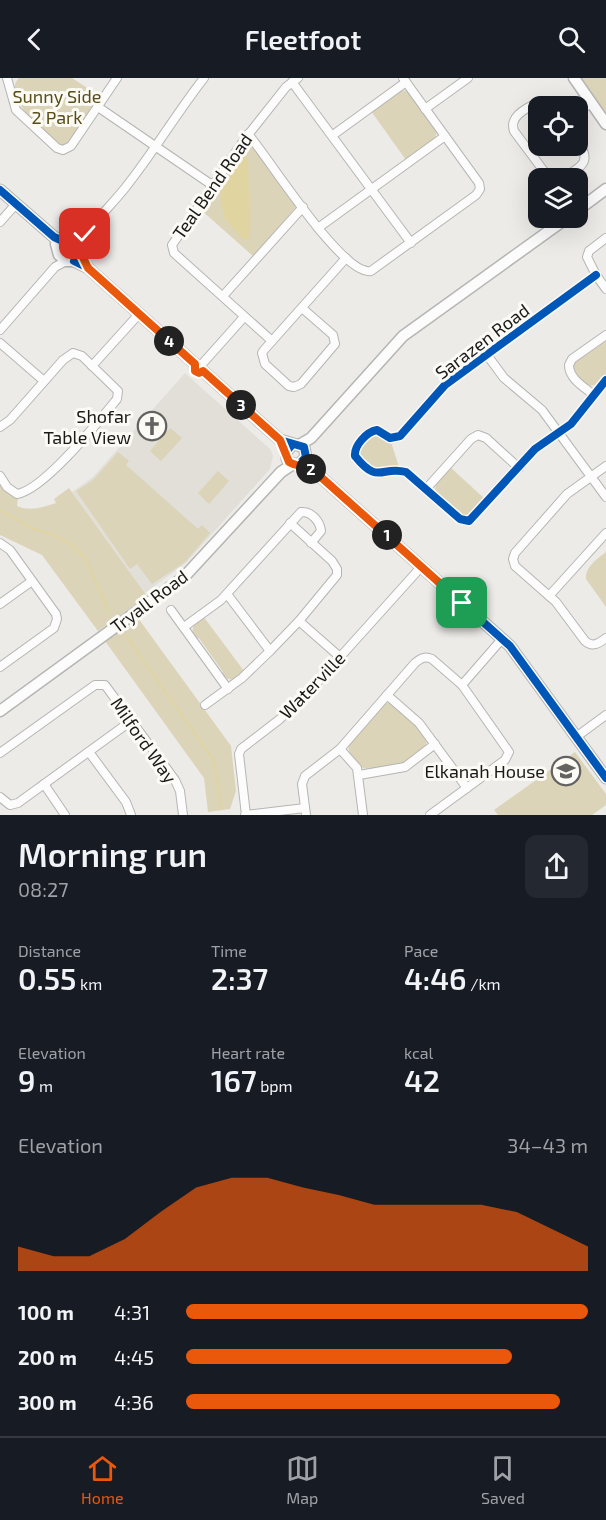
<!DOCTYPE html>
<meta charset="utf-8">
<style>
body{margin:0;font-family:"Exo 2",sans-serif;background:#242831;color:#f1f3f6;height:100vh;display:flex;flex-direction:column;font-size:22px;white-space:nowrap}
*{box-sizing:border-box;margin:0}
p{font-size:20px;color:#9ea1a6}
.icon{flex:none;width:33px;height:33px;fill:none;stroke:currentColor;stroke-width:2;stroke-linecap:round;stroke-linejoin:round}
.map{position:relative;height:737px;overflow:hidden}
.panel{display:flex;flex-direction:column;background:#171b24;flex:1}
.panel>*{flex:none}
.controls{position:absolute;left:528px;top:18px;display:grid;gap:12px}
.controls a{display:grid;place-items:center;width:60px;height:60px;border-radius:12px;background:#171b24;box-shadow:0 6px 24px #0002;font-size:30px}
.pin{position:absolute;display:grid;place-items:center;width:51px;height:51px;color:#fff;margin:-26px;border-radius:12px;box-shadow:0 3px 9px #0006}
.km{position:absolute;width:30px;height:30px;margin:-15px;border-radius:50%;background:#222;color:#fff;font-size:16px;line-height:30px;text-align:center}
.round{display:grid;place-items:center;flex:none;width:63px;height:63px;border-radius:12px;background:#242831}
.head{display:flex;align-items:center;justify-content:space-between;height:102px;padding:0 18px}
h1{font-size:33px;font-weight:600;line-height:45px}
.metrics{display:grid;grid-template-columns:repeat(3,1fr);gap:9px;height:102px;padding:6px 18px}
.metrics div{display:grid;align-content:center}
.metrics b{font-size:30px;font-weight:600}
.metrics small{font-size:16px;font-weight:400}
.metrics p{font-size:16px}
.chart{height:168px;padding:12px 18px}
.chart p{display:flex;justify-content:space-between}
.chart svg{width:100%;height:108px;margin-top:6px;fill:#ea580c;opacity:.7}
ul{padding:0 18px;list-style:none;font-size:20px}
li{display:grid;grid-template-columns:96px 72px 1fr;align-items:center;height:45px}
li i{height:15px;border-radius:8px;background:#ea580c}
header{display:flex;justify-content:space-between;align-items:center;height:78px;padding:0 18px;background:#171b24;font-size:27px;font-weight:600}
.tabs{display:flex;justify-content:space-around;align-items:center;height:84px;border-top:2px solid #363941;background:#171b24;font-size:16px;color:#9ea1a6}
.tabs a{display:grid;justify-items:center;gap:3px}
.tabs .active{color:#ea580c}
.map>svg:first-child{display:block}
.built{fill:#e1dfd7}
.green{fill:#dbd4b8}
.water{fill:#e0d5a1}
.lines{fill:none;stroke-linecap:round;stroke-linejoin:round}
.stream{stroke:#e0d5a1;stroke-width:2}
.street-casing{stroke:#b5b5b3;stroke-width:10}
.secondary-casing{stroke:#b5b5b3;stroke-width:13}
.street{stroke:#fcfcfc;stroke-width:8}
.secondary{stroke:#fcfcfc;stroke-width:10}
.cycleway-casing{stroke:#fbfaf5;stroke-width:11}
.cycleway{stroke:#0057b8;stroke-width:8}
.route-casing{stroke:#fff;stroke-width:12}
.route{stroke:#ea580c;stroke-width:8}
.labels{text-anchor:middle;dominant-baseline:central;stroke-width:6;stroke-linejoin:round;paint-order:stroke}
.park-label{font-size:18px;fill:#594d16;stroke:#fbfaf5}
.street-label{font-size:18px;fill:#1a1918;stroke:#fbfaf5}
.poi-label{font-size:18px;fill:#1a1918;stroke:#fbfaf5;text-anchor:end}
</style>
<header><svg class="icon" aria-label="back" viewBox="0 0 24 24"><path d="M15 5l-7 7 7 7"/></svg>Fleetfoot<svg class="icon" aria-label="search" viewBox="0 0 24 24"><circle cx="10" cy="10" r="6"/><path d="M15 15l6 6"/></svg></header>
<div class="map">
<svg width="606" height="737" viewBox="0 0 606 737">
<rect width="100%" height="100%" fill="#ecebe8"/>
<path class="built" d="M185 295 271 372 273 378 270 391 186 485 145 515 72 414 93 399Z"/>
<g class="green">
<path d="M19 0H72L101 19 68 67 61 69C48 57 0 19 19 0Z"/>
<path d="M581 0H606V35Z"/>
<path d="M402 12 410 14 437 54 434 62 406 82 371 33Z"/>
<path d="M248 65 253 66 296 126V129L254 179 200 131 246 66Z"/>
<path d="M606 260V297L597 307 588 308C580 302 572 296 572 285Z"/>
<path d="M170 350 182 360 161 383 150 373Z"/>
<path d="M377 356 391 364 399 389 375 393 359 379 358 371 371 357Z"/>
<path d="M118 374 129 383 126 387 198 451 202 447 210 455 185 484 152 506 137 486 130 491 76 413 93 402Z"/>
<path d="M450 389 486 422 471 439 463 440 435 414 436 404Z"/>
<path d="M218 393 229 403 209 426 198 415Z"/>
<path d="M0 403 10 416 18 419 17 428C30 434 43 429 56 425L54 421 69 410 147 518 98 553 42 477 0 457Z"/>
<path d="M606 474V529L586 501C585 489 597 481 606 474Z"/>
<path d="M203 538 244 593 234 602 224 600 222 597 223 594 199 560 196 561 192 555 194 546Z"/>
<path d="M138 540 231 668 236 713 230 731 208 734 204 700 105 563Z"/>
<path d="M388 625H392C401 633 426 651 427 662 428 669 407 685 401 687 391 691 373 692 363 690L349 675 348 666 384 626Z"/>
<path d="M575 674 606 716V727L592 737H498L494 732Z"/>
</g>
<path class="water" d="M244 79 248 80 250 160 245 162 240 158 224 139 220 117 230 97Z"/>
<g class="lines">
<g class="stream">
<path d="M0 432 34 451 51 456 69 465 86 481 109 534"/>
<path d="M126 558 214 683 222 731"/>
</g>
<g class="street-casing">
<g id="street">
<path d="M7 0 16 32 57 70 63 72 71 68 117 0"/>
<path d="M292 4 411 165"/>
<path d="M98 29 212 107"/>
<path d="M425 31 468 0"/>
<path d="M578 34 591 25"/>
<path d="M248 56C269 80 342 198 371 193L476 117 480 111 479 105 403 0"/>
<path d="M333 57 406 4"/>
<path d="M549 100 514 53C513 49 512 47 514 43 517 34 536 24 544 24L551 28"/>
<path d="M563 100C580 89 593 85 578 64"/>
<path d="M0 144 16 126"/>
<path d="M318 150 445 58"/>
<path d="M606 160 589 173 587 179 596 197 606 211"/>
<path d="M78 169C90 147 109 130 125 110 153 75 176 36 204 0"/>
<path d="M596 197 445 307 400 358 390 360 377 352C366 354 354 368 355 378 379 408 381 387 406 394L460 441 469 443 535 371 571 346 606 302"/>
<path d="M223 218 303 129"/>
<path d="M302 230 333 257 335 266 301 306 294 309 289 308 265 286 262 275 264 272 346 180"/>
<path d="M0 252 55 189 66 183"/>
<path d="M272 263 174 175 172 167 244 62 286 9 298 0"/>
<path d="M0 265 44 303"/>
<path d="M487 277 504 300 542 332 606 419"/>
<path d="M203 285 244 239"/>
<path d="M92 288 139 236"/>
<path d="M594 317C584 309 569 301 569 287L572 281 606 257"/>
<path d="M0 349 10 342 63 282 73 275 82 278 118 313 117 321C99 343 44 412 17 416L7 409 0 398"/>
<path d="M606 388 567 416 515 475 513 481 515 488 556 524 585 563C593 570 599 565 606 560"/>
<path d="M426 411 471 361 478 357 486 360 519 390"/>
<path d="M0 465 10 472 56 536 57 541 54 550 0 589"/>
<path d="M227 516 270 573"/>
<path d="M549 518 606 455"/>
<path d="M0 526 32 503"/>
<path d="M171 532 228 611"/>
<path d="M299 543 340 579"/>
<path d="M184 549 221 522 301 434C311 433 320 443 321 453L311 465"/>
<path d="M462 607 502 561"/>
<path d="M387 617 419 645 467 710"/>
<path d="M205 627 242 600 270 573 299 543 337 497V491L332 483 290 445"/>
<path d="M576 659 606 637"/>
<path d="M340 671 357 690 363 737"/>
<path d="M89 674 126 724 131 737"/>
<path d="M0 675 95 607H105L175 702 180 713 183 737"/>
<path d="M359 697 405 689 435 666"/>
<path d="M44 706 65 737"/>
<path d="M0 719 10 727 18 725 131 643"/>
<path d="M245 737 305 730"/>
<path d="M246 737 239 676 241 671 280 641 314 608 422 488"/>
<path d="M306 737 302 706 305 698 340 671 415 585C421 580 425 578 432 581L462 607 509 674 505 682 430 737"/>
</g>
</g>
<g class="secondary-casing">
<g id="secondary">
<path d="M574 0 606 46"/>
<path d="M0 112 54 159 65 164"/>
<path d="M578 132 606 111"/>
<path d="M56 166 59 177 66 183H74L78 178"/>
<path d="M59 172 65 164 75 166 88 190"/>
<path d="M74 183 88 190 195 286"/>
<path d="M203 293 280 362 304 369 306 379 299 386H292L287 381 286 374 292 367"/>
<path d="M299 367 311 360 403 258 567 140"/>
<path d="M300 386 313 392 510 568 606 700"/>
<path d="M0 633 184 499 281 394 293 386"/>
</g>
</g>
<use href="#street" class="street"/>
<use href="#secondary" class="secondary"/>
<g class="cycleway-casing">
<g id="cycleway">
<path d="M0 112 54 159 65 164"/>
<path d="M74 183 88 190 195 286"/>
<path d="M596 197 445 307 400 358 390 360 377 352C366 354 354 368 355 378 379 408 381 387 406 394L460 441 469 443 535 371 571 346 606 302"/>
<path d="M203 293 280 362 304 369 306 379 299 386H292L287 381 286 374 292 367"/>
<path d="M300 386 313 392 510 568 606 700"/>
</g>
</g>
<use href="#cycleway" class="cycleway"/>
</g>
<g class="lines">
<g class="route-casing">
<path id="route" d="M85 156 78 169 88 190 195 286V293L199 295 203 293 280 362 289 384C295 388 305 388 313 392L462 525"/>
</g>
<use href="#route" class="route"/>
</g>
<defs>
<g id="church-ring" transform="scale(1.5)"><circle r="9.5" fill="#fbfaf5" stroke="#646261" stroke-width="1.5"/><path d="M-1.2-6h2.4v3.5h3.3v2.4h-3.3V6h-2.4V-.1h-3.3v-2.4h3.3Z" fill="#646261"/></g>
<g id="school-ring" transform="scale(1.5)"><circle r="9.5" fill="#fbfaf5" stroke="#646261" stroke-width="1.5"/><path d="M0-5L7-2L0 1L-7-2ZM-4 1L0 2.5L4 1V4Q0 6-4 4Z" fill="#646261"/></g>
</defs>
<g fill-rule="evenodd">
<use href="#church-ring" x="152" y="348"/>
<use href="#school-ring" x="566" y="693"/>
</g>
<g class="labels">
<g class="park-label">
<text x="57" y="18">Sunny Side<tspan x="57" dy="21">2 Park</tspan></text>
</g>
<g class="street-label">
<text transform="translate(212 108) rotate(-55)">Teal Bend Road</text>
<text transform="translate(482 263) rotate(-37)">Sarazen Road</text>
<text transform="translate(149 523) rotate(-37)">Tryall Road</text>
<text transform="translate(312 607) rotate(-46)">Waterville</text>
<text transform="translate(144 662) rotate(55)">Milford Way</text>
</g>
<g class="poi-label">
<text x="131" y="338">Shofar<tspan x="131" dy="21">Table View</tspan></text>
<text x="545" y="693">Elkanah House</text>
</g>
</g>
</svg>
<div class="controls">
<a><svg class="icon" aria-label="locate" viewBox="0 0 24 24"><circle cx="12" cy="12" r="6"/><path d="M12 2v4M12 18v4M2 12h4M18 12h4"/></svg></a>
<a><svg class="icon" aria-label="layers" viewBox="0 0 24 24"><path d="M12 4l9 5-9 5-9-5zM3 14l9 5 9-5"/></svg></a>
</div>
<div class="pin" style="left:462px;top:525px;background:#1e9e55"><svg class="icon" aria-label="arrive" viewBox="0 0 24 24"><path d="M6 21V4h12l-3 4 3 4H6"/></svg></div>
<div class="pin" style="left:85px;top:156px;background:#d93025"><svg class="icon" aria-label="check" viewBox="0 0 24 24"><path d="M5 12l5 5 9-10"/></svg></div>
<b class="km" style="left:387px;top:457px">1</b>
<b class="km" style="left:311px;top:391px">2</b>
<b class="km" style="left:241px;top:327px">3</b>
<b class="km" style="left:169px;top:263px">4</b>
</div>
<section class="panel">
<div class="head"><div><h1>Morning run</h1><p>08:27</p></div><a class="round"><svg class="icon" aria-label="share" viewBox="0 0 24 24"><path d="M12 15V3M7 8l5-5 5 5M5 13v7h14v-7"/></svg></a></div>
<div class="metrics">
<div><p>Distance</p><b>0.55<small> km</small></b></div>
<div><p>Time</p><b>2:37</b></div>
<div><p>Pace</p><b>4:46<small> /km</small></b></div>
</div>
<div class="metrics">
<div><p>Elevation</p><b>9<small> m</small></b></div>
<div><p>Heart rate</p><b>167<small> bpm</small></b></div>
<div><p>kcal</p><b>42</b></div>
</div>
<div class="chart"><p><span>Elevation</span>34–43 m</p>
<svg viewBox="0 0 160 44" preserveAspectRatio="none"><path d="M0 44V34L10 38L20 38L30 31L40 20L50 10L60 6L70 6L80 10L90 13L100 17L110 17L120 17L130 17L140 20L150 27L160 34V44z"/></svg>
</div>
<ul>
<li><b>100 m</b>4:31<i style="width:100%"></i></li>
<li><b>200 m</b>4:45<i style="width:81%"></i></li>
<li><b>300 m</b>4:36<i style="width:93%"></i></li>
</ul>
</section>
<nav class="tabs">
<a class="active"><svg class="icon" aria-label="home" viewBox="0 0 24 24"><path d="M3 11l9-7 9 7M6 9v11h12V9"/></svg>Home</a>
<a><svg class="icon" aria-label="map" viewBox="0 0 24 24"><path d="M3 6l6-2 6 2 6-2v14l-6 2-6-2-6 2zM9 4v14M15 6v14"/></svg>Map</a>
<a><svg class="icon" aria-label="saved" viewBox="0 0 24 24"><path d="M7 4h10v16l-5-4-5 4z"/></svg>Saved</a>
</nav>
